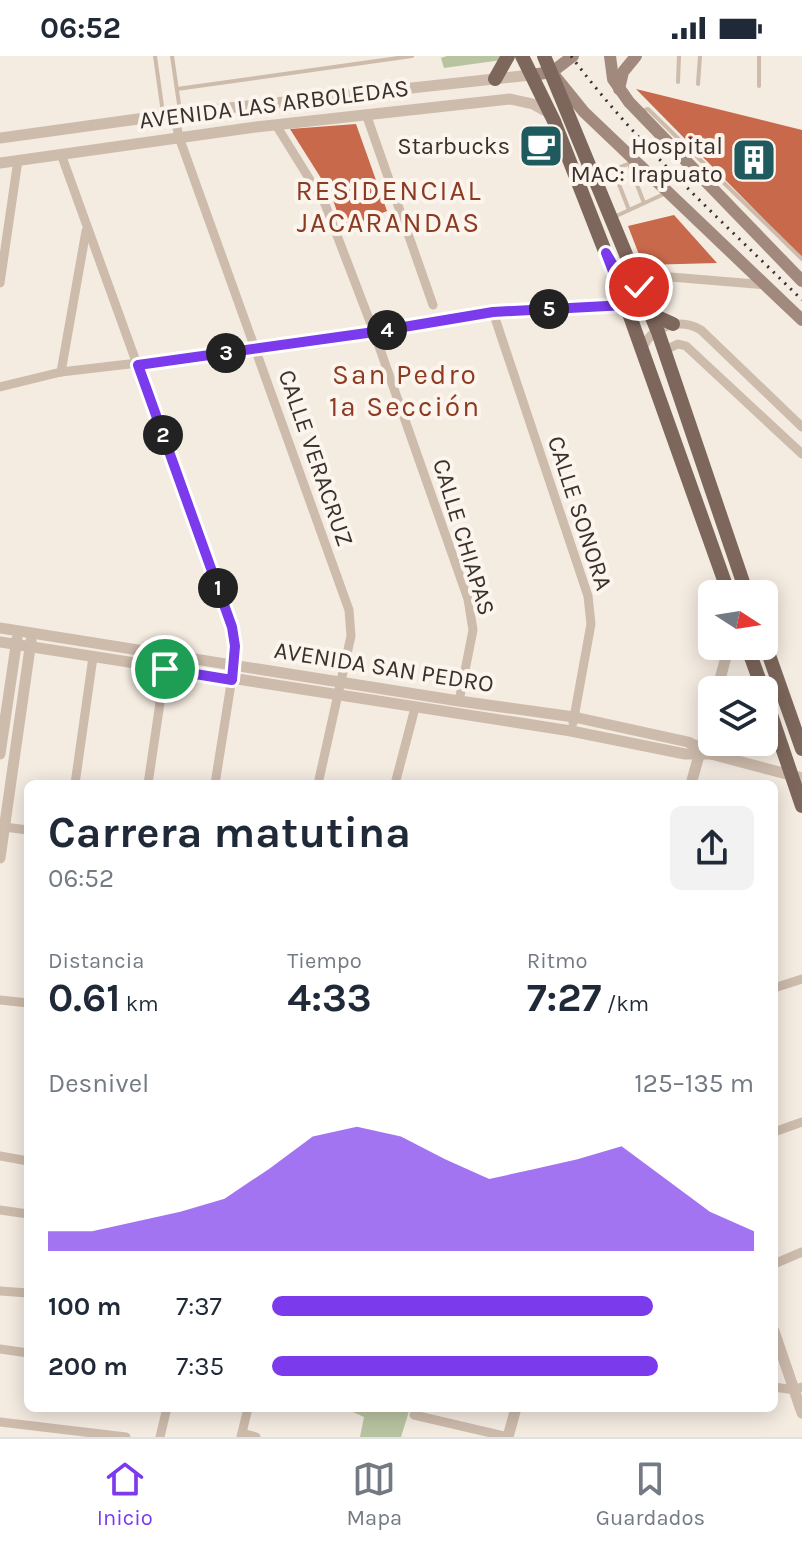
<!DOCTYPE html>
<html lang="es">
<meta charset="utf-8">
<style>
body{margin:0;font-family:Karla,sans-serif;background:#f2f2f3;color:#1f2937;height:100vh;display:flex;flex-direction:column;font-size:30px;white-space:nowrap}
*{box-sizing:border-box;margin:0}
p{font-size:26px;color:#747a83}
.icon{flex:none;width:44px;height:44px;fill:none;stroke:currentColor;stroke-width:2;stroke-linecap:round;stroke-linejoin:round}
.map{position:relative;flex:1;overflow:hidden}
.panel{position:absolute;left:24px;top:724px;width:754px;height:632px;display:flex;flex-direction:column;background:#fff;border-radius:12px;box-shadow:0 4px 20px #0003}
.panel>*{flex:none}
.needle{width:52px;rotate:102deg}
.fabs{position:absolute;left:698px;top:524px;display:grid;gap:16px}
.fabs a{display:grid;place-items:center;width:80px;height:80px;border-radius:12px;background:#fff;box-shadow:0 4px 20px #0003;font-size:40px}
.pin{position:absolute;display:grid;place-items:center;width:68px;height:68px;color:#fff;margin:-34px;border:4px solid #fff;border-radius:50%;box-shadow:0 2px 8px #0007}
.km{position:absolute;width:40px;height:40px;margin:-20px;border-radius:50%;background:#222;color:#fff;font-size:22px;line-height:40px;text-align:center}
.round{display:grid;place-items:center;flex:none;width:84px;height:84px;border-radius:12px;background:#f2f2f3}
.head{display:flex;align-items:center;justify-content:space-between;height:136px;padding:0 24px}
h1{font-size:44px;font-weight:700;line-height:60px}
.figures{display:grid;grid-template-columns:repeat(3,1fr);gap:12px;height:136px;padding:8px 24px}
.figures div{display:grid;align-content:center}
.figures b{font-size:40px;font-weight:700}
.figures small{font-size:22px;font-weight:400}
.figures p{font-size:22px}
.chart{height:224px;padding:16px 24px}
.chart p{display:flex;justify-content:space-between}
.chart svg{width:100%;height:144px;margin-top:8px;fill:#7c3aed;opacity:.7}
ul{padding:0 24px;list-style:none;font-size:26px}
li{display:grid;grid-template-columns:128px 96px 1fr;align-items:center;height:60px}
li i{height:20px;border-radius:10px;background:#7c3aed}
.status{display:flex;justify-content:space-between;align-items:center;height:56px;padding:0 40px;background:#fff;direction:ltr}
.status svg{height:22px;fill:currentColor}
.tab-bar{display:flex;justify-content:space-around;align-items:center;height:112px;border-top:2px solid #e0e1e3;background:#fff;font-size:22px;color:#747a83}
.tab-bar a{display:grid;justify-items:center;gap:4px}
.tab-bar .selected{color:#7c3aed}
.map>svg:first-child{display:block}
.green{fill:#b8c4a0}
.building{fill:#c8694b}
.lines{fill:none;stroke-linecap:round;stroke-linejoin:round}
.service{stroke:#cdbbac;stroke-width:4}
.minor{stroke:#cdbbac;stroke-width:9}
.tertiary{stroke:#cdbbac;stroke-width:11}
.secondary{stroke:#a18a7d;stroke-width:12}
.primary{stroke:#7d675c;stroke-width:14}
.rail{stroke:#3b302b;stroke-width:3;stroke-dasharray:2 6;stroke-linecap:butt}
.route-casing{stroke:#fff;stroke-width:16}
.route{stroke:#7c3aed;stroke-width:10}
.labels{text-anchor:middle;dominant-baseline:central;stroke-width:8;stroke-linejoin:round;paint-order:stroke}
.street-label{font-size:24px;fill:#3b302b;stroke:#fbf5ee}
.poi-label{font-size:24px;fill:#3b302b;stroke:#fbf5ee;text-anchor:end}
.quarter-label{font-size:28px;letter-spacing:2px;fill:#8c3b22;stroke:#fbf5ee}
</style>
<div class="status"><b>06:52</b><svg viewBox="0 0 49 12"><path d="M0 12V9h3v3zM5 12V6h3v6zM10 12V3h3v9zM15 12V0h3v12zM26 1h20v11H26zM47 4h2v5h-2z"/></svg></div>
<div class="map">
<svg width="802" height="1381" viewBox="0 0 802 1381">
<rect width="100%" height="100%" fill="#f4ebe1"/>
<g class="green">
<path d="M447 0H502V4L444 12 441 2Z"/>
<path d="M353 1352H410L401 1381H360L364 1361 353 1356Z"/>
</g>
<g class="building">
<path d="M636 33 802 74V202Z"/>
<path d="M356 68 387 155 343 173 331 138 290 73Z"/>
<path d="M674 159 717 207 643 209 628 170Z"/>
</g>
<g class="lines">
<g class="service">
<path d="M155 0 163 57"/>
<path d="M172 0 180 55"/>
<path d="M759 0V30"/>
<path d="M678 26 679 0"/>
<path d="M698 28 700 0"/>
<path d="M177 33 412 0"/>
<path d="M642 55 648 53 802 203"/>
<path d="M629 108 644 147"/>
<path d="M613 113 629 154"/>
<path d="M597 120 633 106"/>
<path d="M614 161 664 138"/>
</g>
<g class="minor">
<path d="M174 58 179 81 349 554 351 580 318 728"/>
<path d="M366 58 433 249"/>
<path d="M276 69 325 148 374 276 468 543 473 574 459 645"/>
<path d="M61 98 232 571 235 590 234 609 215 728"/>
<path d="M0 227 18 104"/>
<path d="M639 231 671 221 766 229"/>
<path d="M493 256 588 540 591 568 573 667"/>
<path d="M643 292C652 269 681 262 701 274L802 371"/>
<path d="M663 295 678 288 686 290 802 398"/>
<path d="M61 316 86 175"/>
<path d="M0 331 61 316 257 293 493 256 626 249"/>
<path d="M75 728 93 601"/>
<path d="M148 728 165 613"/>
<path d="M395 728 415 652"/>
<path d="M4 771 28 774"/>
<path d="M774 932 802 923"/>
<path d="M0 944 28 947"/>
<path d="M774 1076 802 1066"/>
<path d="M0 1100 28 1105"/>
<path d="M0 1154 28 1158"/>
<path d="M774 1208 802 1196"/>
<path d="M0 1235 28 1237"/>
<path d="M0 1293 28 1297"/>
<path d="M774 1331 795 1334 802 1331"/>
<path d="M414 1359 508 1381"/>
<path d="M0 1366 126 1381"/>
<path d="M242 1377 256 1381"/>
<path d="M160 1381 167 1352"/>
<path d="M241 1381 248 1352"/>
</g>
<g class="tertiary">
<path d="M0 82 174 58 531 19"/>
<path d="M0 107 256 71 510 43 533 48 551 58"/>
<path d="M0 572 459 645 574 661 688 686 711 698 802 722"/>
<path d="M0 586 571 675 685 698H710"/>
<path d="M717 634 729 590"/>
<path d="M0 698 17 583"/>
<path d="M691 728 712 653"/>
<path d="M0 802 31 585"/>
<path d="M774 1275 802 1357"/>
<path d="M508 1381 516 1352"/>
</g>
<g class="secondary">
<path d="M610 0 613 23 629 46 802 225"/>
<path d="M531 19 552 16 573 0"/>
<path d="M554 19 584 56 802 264"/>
<path d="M619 33 623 16 636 0"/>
</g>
<g class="primary">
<path d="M522 0 554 65 626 249 729 538"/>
<path d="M544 0 658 276 747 538"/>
<path d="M495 23 508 0"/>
<path d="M651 258 673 268"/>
<path d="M764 585 802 693"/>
<path d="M747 590 763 634"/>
<path d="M764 638 802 750"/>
</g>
<path class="rail" d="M571 0C638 90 722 165 802 244"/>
</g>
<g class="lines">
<g class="route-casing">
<path id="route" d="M165 613 232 624 235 590 232 571 138 309 374 276 493 256 626 249 606 197 623 226 632 232 639 231"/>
</g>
<use href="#route" class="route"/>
</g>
<defs>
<g id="cafe-square" transform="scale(2.3)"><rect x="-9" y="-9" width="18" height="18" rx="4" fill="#1f5a5e" stroke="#fbf5ee"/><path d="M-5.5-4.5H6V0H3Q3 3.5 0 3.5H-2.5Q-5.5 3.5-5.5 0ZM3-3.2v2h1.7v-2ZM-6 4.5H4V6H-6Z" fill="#fff"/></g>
<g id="building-square" transform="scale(2.3)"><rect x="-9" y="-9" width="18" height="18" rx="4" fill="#1f5a5e" stroke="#fbf5ee"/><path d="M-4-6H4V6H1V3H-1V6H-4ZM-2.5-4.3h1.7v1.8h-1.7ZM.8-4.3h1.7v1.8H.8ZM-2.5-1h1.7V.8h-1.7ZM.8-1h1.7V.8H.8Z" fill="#fff"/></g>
</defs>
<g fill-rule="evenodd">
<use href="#cafe-square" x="541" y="90"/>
<use href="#building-square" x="754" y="104"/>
</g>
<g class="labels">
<g class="street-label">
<text transform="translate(274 48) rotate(-7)">AVENIDA LAS ARBOLEDAS</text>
<text transform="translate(316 402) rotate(71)">CALLE VERACRUZ</text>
<text transform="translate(580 457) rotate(72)">CALLE SONORA</text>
<text transform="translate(464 481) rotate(73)">CALLE CHIAPAS</text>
<text transform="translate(384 611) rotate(9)">AVENIDA SAN PEDRO</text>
</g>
<g class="poi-label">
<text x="510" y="90">Starbucks</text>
<text x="723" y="90">Hospital<tspan x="723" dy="28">MAC: Irapuato</tspan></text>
</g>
<g class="quarter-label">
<text x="389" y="134">RESIDENCIAL<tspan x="389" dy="32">JACARANDAS</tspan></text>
<text x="405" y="318">San Pedro<tspan x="405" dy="32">1ª Sección</tspan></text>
</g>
</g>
</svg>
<div class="fabs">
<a><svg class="needle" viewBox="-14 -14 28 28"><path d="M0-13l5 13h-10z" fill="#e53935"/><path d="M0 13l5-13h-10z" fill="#747a83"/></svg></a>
<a><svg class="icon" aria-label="layers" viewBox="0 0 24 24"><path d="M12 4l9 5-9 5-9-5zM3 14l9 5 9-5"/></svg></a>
</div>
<div class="pin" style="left:165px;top:613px;background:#1e9e55"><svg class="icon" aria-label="arrive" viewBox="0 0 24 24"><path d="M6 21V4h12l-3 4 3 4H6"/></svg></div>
<div class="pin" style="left:639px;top:231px;background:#d93025"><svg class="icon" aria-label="check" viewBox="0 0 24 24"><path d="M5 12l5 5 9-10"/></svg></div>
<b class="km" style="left:218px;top:532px">1</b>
<b class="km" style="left:163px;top:379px">2</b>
<b class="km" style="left:226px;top:297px">3</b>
<b class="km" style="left:387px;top:274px">4</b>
<b class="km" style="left:549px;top:253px">5</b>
<section class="panel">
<div class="head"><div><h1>Carrera matutina</h1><p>06:52</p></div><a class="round"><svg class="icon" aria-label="share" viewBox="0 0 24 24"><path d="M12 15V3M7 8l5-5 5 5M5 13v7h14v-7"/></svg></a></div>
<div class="figures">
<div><p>Distancia</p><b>0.61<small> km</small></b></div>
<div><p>Tiempo</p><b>4:33</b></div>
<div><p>Ritmo</p><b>7:27<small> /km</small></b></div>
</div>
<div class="chart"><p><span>Desnivel</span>125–135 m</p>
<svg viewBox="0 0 160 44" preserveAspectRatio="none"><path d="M0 44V38L10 38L20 35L30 32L40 28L50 19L60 9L70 6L80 9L90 16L100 22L110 19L120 16L130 12L140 22L150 32L160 38V44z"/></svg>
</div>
<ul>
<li><b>100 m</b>7:37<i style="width:79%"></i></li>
<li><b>200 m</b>7:35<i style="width:80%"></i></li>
</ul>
</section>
</div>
<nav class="tab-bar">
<a class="selected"><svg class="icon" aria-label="home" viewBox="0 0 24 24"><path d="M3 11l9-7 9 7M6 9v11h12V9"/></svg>Inicio</a>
<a><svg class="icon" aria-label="map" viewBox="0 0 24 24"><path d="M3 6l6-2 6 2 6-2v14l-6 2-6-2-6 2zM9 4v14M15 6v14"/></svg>Mapa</a>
<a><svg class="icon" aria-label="saved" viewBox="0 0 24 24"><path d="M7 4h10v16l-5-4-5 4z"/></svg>Guardados</a>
</nav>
